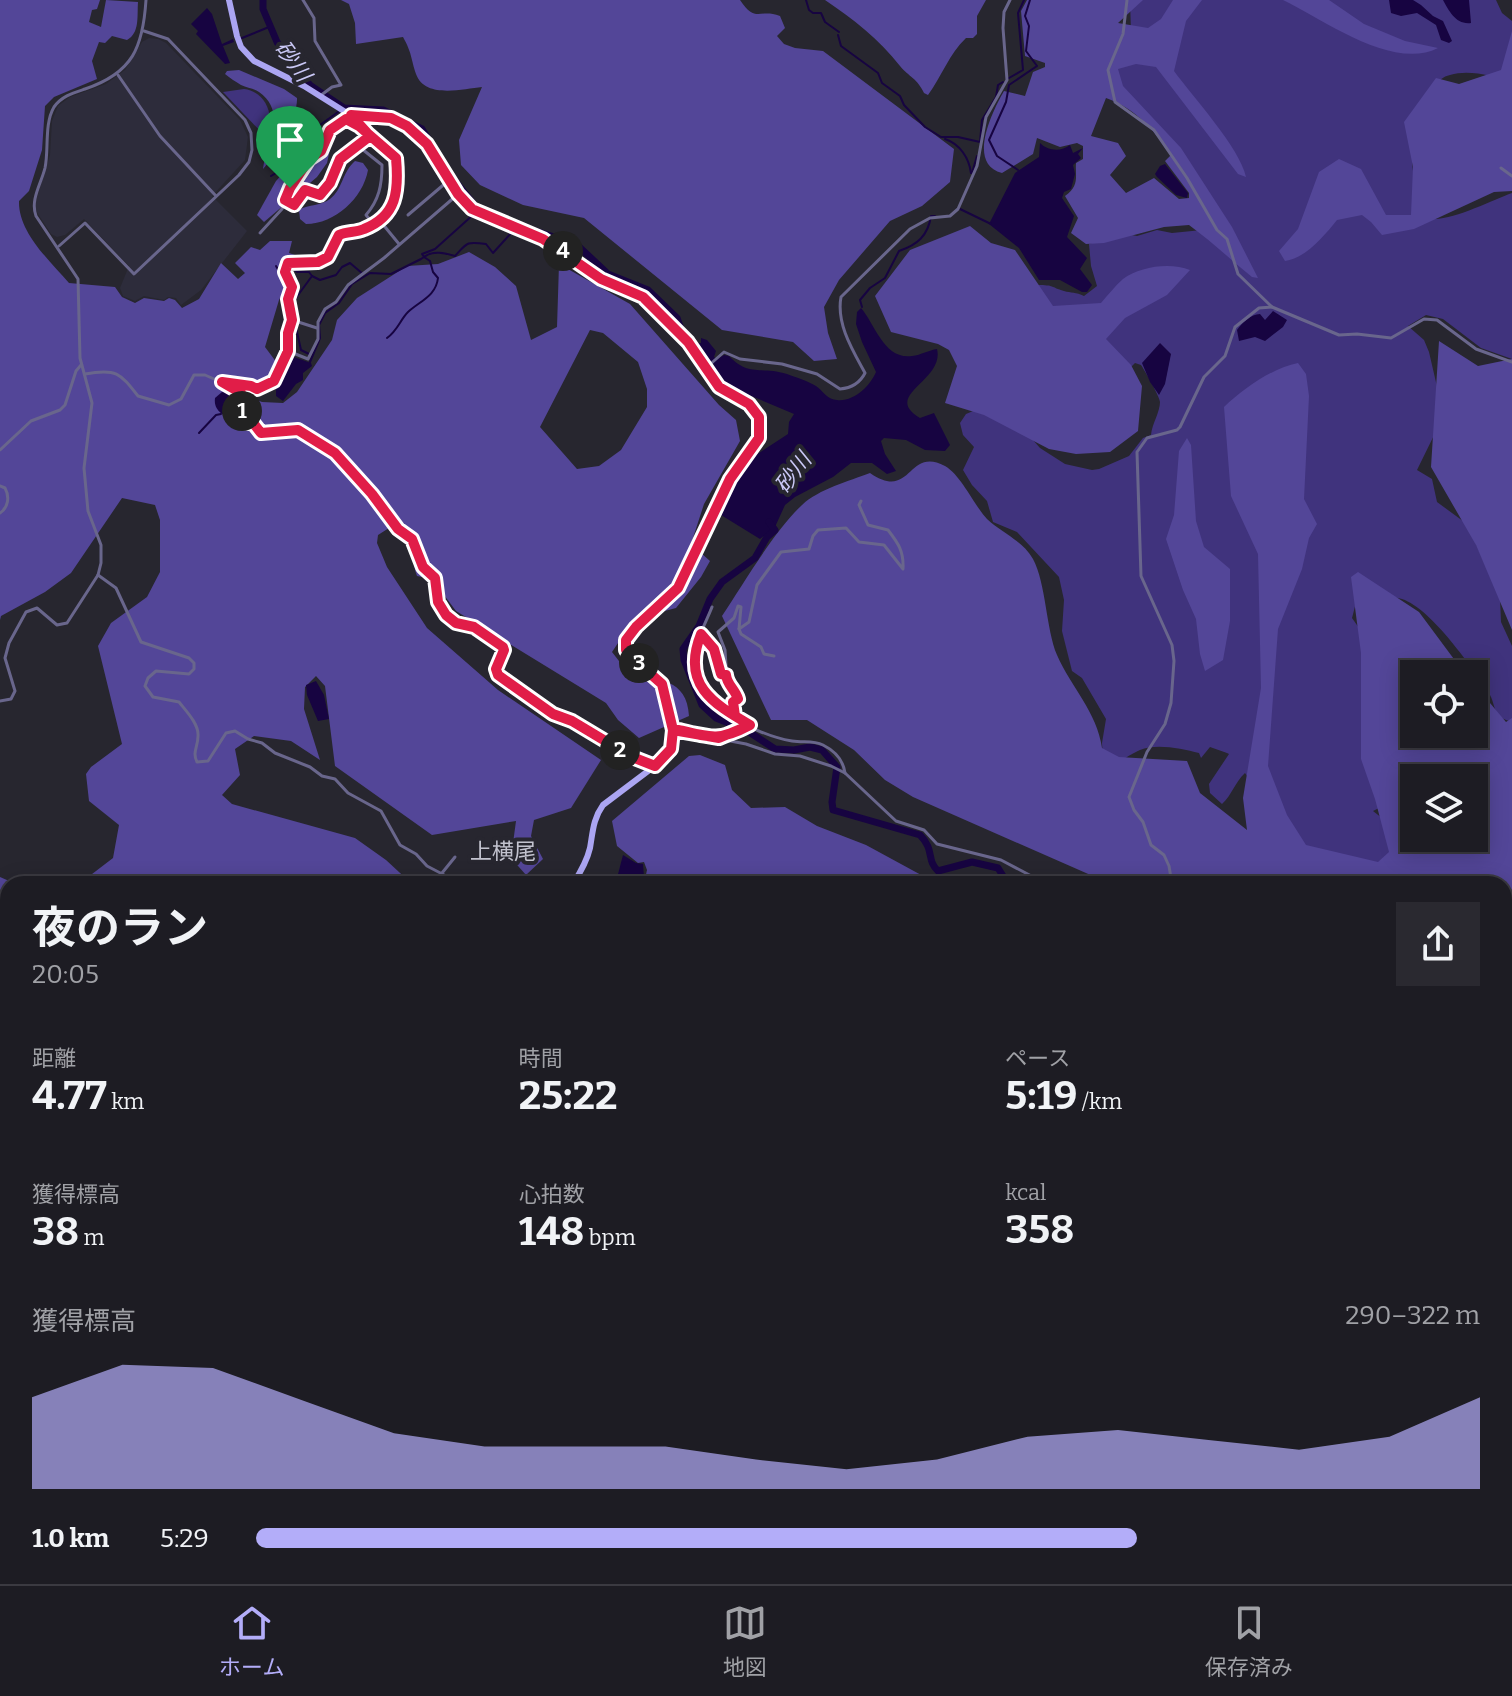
<!DOCTYPE html>
<html lang="ja">
<meta charset="utf-8">
<style>
body{margin:0;font-family:Bitter,"Noto Sans JP",serif;background:#2a2930;color:#f1f3f6;height:100vh;display:flex;flex-direction:column;font-size:30px;white-space:nowrap}
*{box-sizing:border-box;margin:0}
p{font-size:26px;color:#a0a1a6}
.icon{flex:none;width:44px;height:44px;fill:none;stroke:currentColor;stroke-width:2;stroke-linecap:round;stroke-linejoin:round}
.map{position:relative;flex:1;overflow:hidden}
.sheet{position:absolute;left:0px;top:876px;width:1512px;height:708px;display:flex;flex-direction:column;background:#1d1c23;border-radius:24px 24px 0 0;box-shadow:0 4px 20px #0003,0 0 0 2px #3b3a41}
.sheet>*{flex:none}
.tools{position:absolute;left:1400px;top:660px;display:grid;gap:16px}
.tools a{display:grid;place-items:center;width:88px;height:88px;border-radius:0px;background:#1d1c23;box-shadow:0 4px 20px #0003,0 0 0 2px #3b3a41;font-size:40px}
.pin{position:absolute;display:grid;place-items:center;width:68px;height:68px;color:#fff;margin:-82px -34px;border-radius:50% 50% 50% 0;rotate:-45deg;box-shadow:0 0 8px #0007}
.pin .icon{rotate:45deg}
.km{position:absolute;width:40px;height:40px;margin:-20px;border-radius:50%;background:#222;color:#fff;font-size:22px;line-height:40px;text-align:center}
.round{display:grid;place-items:center;flex:none;width:84px;height:84px;border-radius:0px;background:#2a2930}
.headline{display:flex;align-items:center;justify-content:space-between;height:136px;padding:0 32px}
h1{font-size:44px;font-weight:700;line-height:60px}
.metrics{display:grid;grid-template-columns:repeat(3,1fr);gap:12px;height:136px;padding:8px 32px}
.metrics div{display:grid;align-content:center}
.metrics b{font-size:40px;font-weight:700}
.metrics small{font-size:22px;font-weight:400}
.metrics p{font-size:22px}
.chart{height:224px;padding:16px 32px}
.chart p{display:flex;justify-content:space-between}
.chart svg{width:100%;height:144px;margin-top:8px;fill:#b3adf9;opacity:.7}
ul{padding:0 32px;list-style:none;font-size:26px}
li{display:grid;grid-template-columns:128px 96px 1fr;align-items:center;height:60px}
li i{height:20px;border-radius:10px;background:#b3adf9}
.tabs{display:flex;justify-content:space-around;align-items:center;height:112px;border-top:2px solid #3b3a41;background:#1d1c23;font-size:22px;color:#a0a1a6}
.tabs a{display:grid;justify-items:center;gap:4px}
.tabs .on{color:#b3adf9}
.map>svg:first-child{display:block}
.built{fill:#2d2c3b}
.green{fill:#40337d}
.forest{fill:#534698;fill-rule:evenodd}
.water{fill:#170441}
.lines{fill:none;stroke-linecap:round;stroke-linejoin:round}
.stream{stroke:#170441;stroke-width:2}
.river{stroke:#170441;stroke-width:7}
.street{stroke:#69668c;stroke-width:3}
.secondary{stroke:#8e8ac5;stroke-width:5}
.primary{stroke:#aba5f2;stroke-width:6}
.route-casing{stroke:#fff;stroke-width:16}
.route{stroke:#e11d48;stroke-width:10}
.labels{text-anchor:middle;dominant-baseline:central;stroke-width:8;stroke-linejoin:round;paint-order:stroke}
.water-label{font-size:22px;font-style:italic;fill:#cac8f6;stroke:#27262f}
.neighbourhood-label{font-size:22px;fill:#c2c2ce;stroke:#27262f}
</style>
<div class="map">
<svg width="1512" height="1584" viewBox="0 0 1512 1584">
<rect width="100%" height="100%" fill="#27262f"/>
<path class="built" d="M149 38 158 39 166 43 240 120 248 137 245 160 212 196 247 231 201 290 181 305 176 298 168 297 164 300 144 296 135 301 123 296 120 288 129 266 84 219 65 235 57 237 51 234 36 211V200L50 155 52 121 58 106 70 97 106 84 125 70 142 42Z"/>
<g class="green">
<path d="M1130 0H1496L1502 13 1512 21V82C1493 76 1469 69 1450 75 1436 78 1433 92 1429 104 1407 158 1407 164 1428 218 1446 224 1492 200 1512 193V359L1481 348 1443 319 1426 315 1408 326 1424 340 1429 352 1441 404V421L1417 470 1432 479 1437 502 1467 524 1500 598 1501 622 1512 646V722C1509 721 1503 719 1500 717 1494 712 1494 702 1490 695 1473 669 1432 609 1402 599 1389 595 1371 597 1358 595L1352 618 1359 628 1387 804 1373 811 1387 822 1400 864 1312 869 1245 773C1235 782 1232 795 1222 804L1210 793 1209 784 1229 754 1227 753 1210 747 1201 758 1199 753C1182 749 1157 743 1140 750 1120 759 1130 761 1103 759L1102 743 1106 719 1082 678 1072 671 1062 631 1064 600 1059 577 1017 532 993 522 987 501 972 485 963 470 974 447 963 435 960 423 966 414 978 409 1026 432 1040 448 1065 464 1092 470 1099 469 1129 456 1143 438 1151 435C1152 424 1160 412 1160 402 1160 397 1145 371 1141 365L1135 363 1107 391 1037 285C1055 285 1050 287 1064 291 1071 293 1076 292 1084 296L1097 286 1091 266 1089 244 1121 233 1137 236 1157 230 1172 233 1202 230 1193 181 1112 79 1131 32Z"/>
<path d="M244 89C260 91 269 104 270 119L262 133 223 92Z"/>
</g>
<g class="forest">
<path d="M0 0H100L97 9 92 10 89 22 101 27 106 0 138 2C137 16 140 33 127 40L112 36 105 43 99 42 92 61 97 79 54 97 45 106 42 150 29 191 19 201C18 232 50 261 69 283L115 287 122 297 135 303 144 298 164 301 169 298 175 300 182 308 199 299 221 263 238 279 245 273 235 263 251 247 260 250 270 241H292L289 253 298 256 296 261 280 264 287 285 279 300 265 347 277 363 267 380 245 395 262 402 283 403 297 392 332 340 337 320 357 298 407 266 438 264 469 252 495 267 516 286 531 340 557 327 559 264 630 304 719 405 736 420 740 441 704 504 691 544 710 561 701 577 676 608 634 619 612 652 629 674C658 680 687 678 689 716L639 738 618 720 606 703 456 611 432 579 417 576C413 565 414 557 411 546 400 541 397 531 389 528L378 535 377 543 387 567 427 628 498 690 601 760 571 808 534 820 531 836 543 859 526 875 511 858 516 821 432 835 335 766 325 686 316 676 305 687 304 709 320 760 291 741 254 736 235 749 240 775 222 795 232 804 355 838 386 860 412 884H79L113 858 119 825 89 801 86 774 91 767 122 744 98 646 111 623 147 597 160 572V520L155 505 122 498 71 573 45 592 1 616 0 620ZM590 330 603 333 638 362 647 389V407L621 450 599 466 577 469 540 427Z"/>
<path d="M341 0H740C756 24 759 8 780 16L785 28 777 36 784 44 795 48 823 51 954 149 950 182 922 206 890 221 839 280 824 307 828 333 837 359 814 361 793 342 722 330 584 218 523 205 480 185 461 165 459 140 482 87C462 89 425 99 416 74 411 59 412 53 403 37L356 44 355 23 349 4Z"/>
<path d="M825 0H986L977 16V34L973 38H966C949 54 942 76 928 95L924 93C917 78 909 77 900 66 879 39 853 19 825 0Z"/>
<path d="M1027 0H1143L1118 23 1148 28 1161 19 1173 0H1202L1186 21 1174 71C1193 97 1240 148 1246 177L1238 174 1156 67 1136 64 1118 69 1123 86 1181 148 1232 227 1258 278 1252 277C1231 260 1211 241 1189 225L1164 227 1104 243 1086 244 1071 233 1078 218 1065 196C1080 185 1075 177 1076 163L1083 159V146L1077 143 1060 147 1037 138 1033 154 1002 173C966 164 993 110 1004 91L1025 96 1033 72 1045 67V63L1025 56 1021 11ZM1106 98C1134 108 1155 130 1171 155L1165 161 1189 193V198L1179 199 1154 178 1126 193 1110 175 1126 156 1118 143 1091 136Z"/>
<path d="M1283 0H1329L1364 24 1405 41 1438 48C1393 71 1324 20 1283 0Z"/>
<path d="M1512 31V191L1494 192 1414 229 1382 235 1371 222 1362 215 1337 220C1324 236 1306 258 1285 261L1279 251 1298 229 1319 172 1339 159 1361 169 1386 215H1411L1413 167 1404 122 1436 78 1459 84 1501 70Z"/>
<path d="M239 70 284 89 297 98C298 116 276 155 263 169 266 142 288 113 259 92 253 88 247 88 241 85 236 82 230 78 225 74L227 71Z"/>
<path d="M312 142 331 145 327 163 317 177 264 222 257 215 276 181Z"/>
<path d="M355 161 363 163 368 170C363 198 335 224 306 224L300 219 299 210C309 204 321 206 330 199 343 189 342 172 355 161Z"/>
<path d="M970 226 991 243 1015 250 1053 306 1101 303C1108 295 1115 286 1123 279 1140 266 1171 262 1190 270L1167 295 1125 318 1106 339 1131 365 1142 386 1138 431 1110 452 1076 454 1049 449 984 415 945 403 957 366 949 350 938 344 891 332 875 296 910 250Z"/>
<path d="M1439 341 1478 366 1512 359V630L1476 545 1431 467Z"/>
<path d="M1298 363 1306 374 1309 396 1304 499 1317 524 1309 538 1302 569 1278 629 1268 766 1287 815 1306 845 1378 862 1389 852 1375 799 1361 759V653L1351 577 1358 572 1419 612 1465 674H1414V734H1474V684L1506 722 1512 718V1183L1504 1189V884H1111L913 797 885 780 854 750 807 720H771L722 616C744 583 774 531 802 505 819 489 849 481 870 473 912 502 907 446 945 466 961 475 974 505 987 519 1002 533 1023 541 1033 559 1046 583 1046 629 1057 655 1071 687 1097 712 1102 748L1119 757 1187 761 1200 793 1247 830 1243 798 1261 688 1258 554 1231 496 1224 407C1243 389 1272 368 1298 363ZM1414 778H1474V838H1414Z"/>
<path d="M1187 438 1191 445 1196 521 1204 547 1230 569V621L1223 660 1205 671 1200 654 1196 619 1183 590 1166 539 1174 515 1179 451Z"/>
<path d="M700 755 725 765 732 790 751 808 785 807 817 826 866 845 923 876 948 884H635L645 879 647 870 644 862 638 863 617 846 612 821 689 756Z"/>
<path d="M0 877 16 884H8V1576H146L144 1584H0Z"/>
<path d="M1504 1232 1512 1238V1390L1504 1388Z"/>
<path d="M187 1576H471V1584H189Z"/>
<path d="M674 1576H1262L1258 1584H682Z"/>
<path d="M1297 1576H1480L1476 1584H1299Z"/>
</g>
<g class="water">
<path d="M1389 0H1413L1421 5 1433 16 1443 21 1452 41 1449 43 1441 40 1436 25 1417 13 1401 16 1391 13Z"/>
<path d="M1443 0H1469L1471 23C1456 25 1449 11 1443 0Z"/>
<path d="M207 8 212 14 222 44 233 39 234 42 223 46 230 63 225 64 196 34 198 31 191 24Z"/>
<path d="M1040 143C1048 151 1061 152 1070 145L1073 153 1083 148 1078 154 1081 158 1073 165 1075 174 1071 189 1064 192 1062 198 1074 216 1067 237 1087 258 1080 269 1092 285 1087 292H1082L1060 280H1039L1019 248 989 224 1015 173 1039 157Z"/>
<path d="M1165 164 1188 193 1187 198 1176 195 1157 177 1155 174 1160 166Z"/>
<path d="M861 308C875 324 884 360 912 356 921 355 929 350 937 349 945 381 881 395 920 418L934 413 950 445 945 451 925 450 906 440 884 438 881 441 885 454 896 471 887 474 872 463H851L833 477 795 497 785 505 775 527 760 539 721 515 737 474 747 461 788 434 789 422 794 414 723 384 711 370 714 364C703 357 679 334 676 321L697 343H701V338L707 340 716 351 714 357 717 359 724 355 729 356C749 377 760 366 787 374 795 377 808 381 816 386 823 391 828 400 837 400 854 402 870 386 876 372L862 342 856 324 857 312Z"/>
<path d="M1273 311 1287 320 1283 327 1265 341 1255 337 1239 341 1237 330C1242 323 1251 314 1260 314L1265 320Z"/>
<path d="M1160 343 1171 354 1165 384 1159 395 1150 382 1142 363Z"/>
<path d="M288 355 311 363 312 366 303 373V380L296 384 283 401 276 396V381Z"/>
<path d="M222 392 240 394 239 419C226 418 213 412 215 398Z"/>
<path d="M316 681 324 695 329 719 318 721 307 695 306 685Z"/>
<path d="M623 855 636 863 643 864 644 877 636 881 617 878Z"/>
</g>
<g class="lines">
<g class="stream">
<path d="M806 0 809 10 813 13H821L825 22 839 32"/>
<path d="M838 35 841 46 878 73 882 83 900 96 904 105 925 127 941 137H958L980 142"/>
<path d="M242 38 269 27"/>
<path d="M1009 78 1023 70 1018 13 1024 0"/>
<path d="M945 139C960 144 969 158 971 173"/>
<path d="M980 142 982 120 996 97 998 85 1003 82"/>
<path d="M1018 170 997 156 989 140 1006 102 1009 85 1037 66 1026 51 1029 26 1025 16 1030 0"/>
<path d="M972 173 977 156"/>
<path d="M271 176 276 173 302 138 338 112"/>
<path d="M960 209 991 224"/>
<path d="M299 264 321 266 332 258V253"/>
<path d="M290 265 297 272H309L312 276"/>
<path d="M276 266 289 289 283 299C285 306 289 315 289 323 288 331 285 333 288 341"/>
<path d="M862 307 860 300 870 288 885 278 899 251C917 245 928 236 931 216H935"/>
<path d="M295 319 293 302 312 276 320 280 336 275 342 267 350 263 363 274"/>
<path d="M295 323 301 350 309 354"/>
<path d="M387 338C398 330 400 320 408 312 420 301 436 296 438 278L433 272 430 261 424 257C433 250 445 253 455 256 467 243 466 241 486 244L493 253 513 231"/>
<path d="M310 362 320 338 319 325 325 313 339 303 352 284 370 273 391 274 421 259 424 257 422 254 435 249 474 214"/>
<path d="M264 384 274 377 286 355"/>
<path d="M241 391 254 388"/>
<path d="M199 433 216 415 221 414"/>
<path d="M1504 985 1512 968"/>
<path d="M1205 1576 1216 1584"/>
<path d="M1276 1584V1576"/>
</g>
<g class="river">
<path d="M263 0V9L277 42 291 64 311 86 344 108 383 110 422 129 451 176 476 207 526 228 576 244 608 274 648 290 677 318 681 329"/>
<path d="M769 522 775 530 767 537 755 558 722 582 710 599 699 626 683 649 684 660 702 705 716 718 746 730 775 749 794 750 810 747 822 750 837 767 832 802 833 810 920 835C935 850 926 860 938 871L972 862 998 868 1008 884"/>
<path d="M1504 1497 1512 1509"/>
</g>
<g class="street">
<path d="M303 0 314 18 315 41 341 85 332 87 320 96"/>
<path d="M1127 0 1123 34 1108 70 1115 102 1154 130 1187 178 1217 230 1227 239 1238 274 1272 307 1339 335 1357 334 1391 338 1424 319 1437 320 1476 349 1512 362"/>
<path d="M118 75 160 136 216 196"/>
<path d="M372 137 362 149 382 165C382 185 379 200 366 215L374 225"/>
<path d="M1501 168 1512 176"/>
<path d="M285 200 294 205 305 190 320 195 330 183 340 159 370 136"/>
<path d="M408 215 448 181"/>
<path d="M381 222 399 244"/>
<path d="M260 233 282 209 296 176 309 159 321 151 330 130 346 119 359 126"/>
<path d="M59 246 85 223 134 274 239 175 249 162 252 150 251 133 245 120 168 39 144 31"/>
<path d="M292 320 317 328"/>
<path d="M288 351 308 359 318 339V322L325 309 336 302 348 285 384 258 457 195"/>
<path d="M707 367 724 352 740 359 782 364 817 374 840 389C851 388 860 383 865 373 853 351 836 324 841 297L910 229 930 218 950 216 958 209 977 166 986 117 1007 80 1003 28 1004 12 1010 0"/>
<path d="M85 374C116 368 120 373 138 396L169 405 181 399 194 375H205L239 390 243 422 254 424 259 432 298 430 335 453 372 494 398 529 412 539 423 567 435 578 438 602 446 615 456 623 474 627 504 650 496 669 498 675 553 714 572 721 632 757 652 765"/>
<path d="M222 382 251 386 257 389C262 386 270 384 274 380 294 361 290 325 288 301 288 297 291 294 292 290 292 284 287 277 285 272L288 263 318 262 328 257 339 235C347 231 355 233 364 229 397 216 399 192 396 158L359 126 351 115"/>
<path d="M0 450 31 421 60 410 65 405 76 371 81 365"/>
<path d="M0 486 5 488C10 497 8 508 0 513"/>
<path d="M98 575 116 588 141 642 189 658 194 663V669L189 674 156 671 148 678 145 686 153 697 179 702C186 711 199 724 198 736 198 747 192 752 197 762L208 761 226 733 235 731 248 739 262 743 275 753 310 767 322 776 335 779 348 793 381 811 400 845 416 854 427 866 448 877 460 879 467 884"/>
<path d="M712 607C707 620 699 634 696 647 683 698 751 734 792 741 803 743 813 740 823 745 835 751 843 759 845 773"/>
<path d="M739 629 741 634 761 647 764 654 774 656"/>
<path d="M701 634 714 649 721 674 726 675"/>
<path d="M0 701 11 699 15 691 5 658 9 643 26 612 37 608 57 625 67 623 98 575 101 563V545L88 511 84 468 92 403 80 358 78 279 36 216C30 200 41 184 45 168 49 150 44 124 54 107 62 96 73 93 85 89 133 73 143 47 146 0"/>
<path d="M735 716 733 702 738 699 727 680 725 650 718 632 734 618 738 606 741 607 739 629 749 622 757 585 781 552 809 549 813 536 818 530 846 528 859 542 884 545 903 569C904 551 898 543 888 530L868 525 859 505 861 501"/>
<path d="M673 730 746 744 775 754 800 756 831 766 845 773 896 821 924 830 937 844 1001 860 1039 880 1051 884"/>
<path d="M721 737 750 725"/>
<path d="M442 873 455 857"/>
<path d="M1172 884 1169 866 1164 855 1151 845 1143 822 1134 810 1129 797 1147 752 1165 724 1171 703 1174 661 1172 645 1141 576 1137 452 1147 438 1177 430 1180 427 1204 377 1225 356 1235 327 1259 308 1272 307"/>
<path d="M1510 1444 1505 1463 1512 1497"/>
<path d="M1504 1507 1512 1502"/>
<path d="M1504 1508 1512 1515"/>
<path d="M1504 1550 1512 1566"/>
<path d="M581 1576 590 1584"/>
<path d="M659 1584 662 1576"/>
</g>
<g class="secondary">
<path d="M1293 1576 1294 1584"/>
<path d="M474 1584 476 1576"/>
</g>
<g class="primary">
<path d="M229 0 237 36 241 47 254 61 304 86 347 113 391 118 407 126 427 144 458 194 469 206 483 215 543 239 601 279 643 297 688 342 719 387 749 404 759 417V438L730 479 678 588 636 627 626 640 629 655 658 679 665 692 674 736 671 749 664 759 603 805C593 819 593 831 590 848 587 861 580 873 573 884"/>
<path d="M1504 1439 1512 1446"/>
</g>
</g>
<g class="lines">
<g class="route-casing">
<path id="route" d="M290 188 309 159 321 151 330 130 346 119 359 126 396 158C399 191 397 216 364 229 355 233 347 231 339 235L328 257 318 262 288 263 285 272 292 287 288 299 292 320 288 333V351L274 381 257 389 251 386 222 382 241 393 243 422 254 424 261 433 298 430 335 453 372 494 398 529 412 539 423 567 435 578 438 602 446 615 456 623 474 627 503 647 504 650 496 669 498 675 553 714 572 721 632 757 655 766 671 749 673 730H679C711 738 720 741 750 725L735 716 733 702 738 699C735 689 727 685 726 675L721 674 714 649 701 634C681 684 712 703 750 725L719 738 673 730 662 684 629 655 626 650V640L636 627 678 588 730 479 759 438V417L749 404 719 387 688 342 643 297 601 279 543 239 472 209 458 194 427 144 407 126 391 118 351 115 370 136 340 159 330 183 320 195 305 190 294 205 285 200 290 188"/>
</g>
<use href="#route" class="route"/>
</g>
<g class="labels">
<g class="water-label">
<text transform="translate(293 61) rotate(54)">砂川</text>
<text transform="translate(793 473) rotate(-53)">砂川</text>
</g>
<g class="neighbourhood-label">
<text x="503" y="851">上横尾</text>
</g>
</g>
</svg>
<div class="tools">
<a><svg class="icon" aria-label="locate" viewBox="0 0 24 24"><circle cx="12" cy="12" r="6"/><path d="M12 2v4M12 18v4M2 12h4M18 12h4"/></svg></a>
<a><svg class="icon" aria-label="layers" viewBox="0 0 24 24"><path d="M12 4l9 5-9 5-9-5zM3 14l9 5 9-5"/></svg></a>
</div>
<div class="pin" style="left:290px;top:188px;background:#1e9e55"><svg class="icon" aria-label="arrive" viewBox="0 0 24 24"><path d="M6 21V4h12l-3 4 3 4H6"/></svg></div>
<b class="km" style="left:242px;top:411px">1</b>
<b class="km" style="left:620px;top:750px">2</b>
<b class="km" style="left:639px;top:663px">3</b>
<b class="km" style="left:563px;top:251px">4</b>
<section class="sheet">
<div class="headline"><div><h1>夜のラン</h1><p>20:05</p></div><a class="round"><svg class="icon" aria-label="share" viewBox="0 0 24 24"><path d="M12 15V3M7 8l5-5 5 5M5 13v7h14v-7"/></svg></a></div>
<div class="metrics">
<div><p>距離</p><b>4.77<small> km</small></b></div>
<div><p>時間</p><b>25:22</b></div>
<div><p>ペース</p><b>5:19<small> /km</small></b></div>
</div>
<div class="metrics">
<div><p>獲得標高</p><b>38<small> m</small></b></div>
<div><p>心拍数</p><b>148<small> bpm</small></b></div>
<div><p>kcal</p><b>358</b></div>
</div>
<div class="chart"><p><span>獲得標高</span>290–322 m</p>
<svg viewBox="0 0 160 44" preserveAspectRatio="none"><path d="M0 44V16L10 6L20 7L30 17L40 27L50 31L60 31L70 31L80 35L90 38L100 35L110 28L120 26L130 29L140 32L150 28L160 16V44z"/></svg>
</div>
<ul>
<li><b>1.0 km</b>5:29<i style="width:72%"></i></li>
</ul>
</section>
</div>
<nav class="tabs">
<a class="on"><svg class="icon" aria-label="home" viewBox="0 0 24 24"><path d="M3 11l9-7 9 7M6 9v11h12V9"/></svg>ホーム</a>
<a><svg class="icon" aria-label="map" viewBox="0 0 24 24"><path d="M3 6l6-2 6 2 6-2v14l-6 2-6-2-6 2zM9 4v14M15 6v14"/></svg>地図</a>
<a><svg class="icon" aria-label="saved" viewBox="0 0 24 24"><path d="M7 4h10v16l-5-4-5 4z"/></svg>保存済み</a>
</nav>
